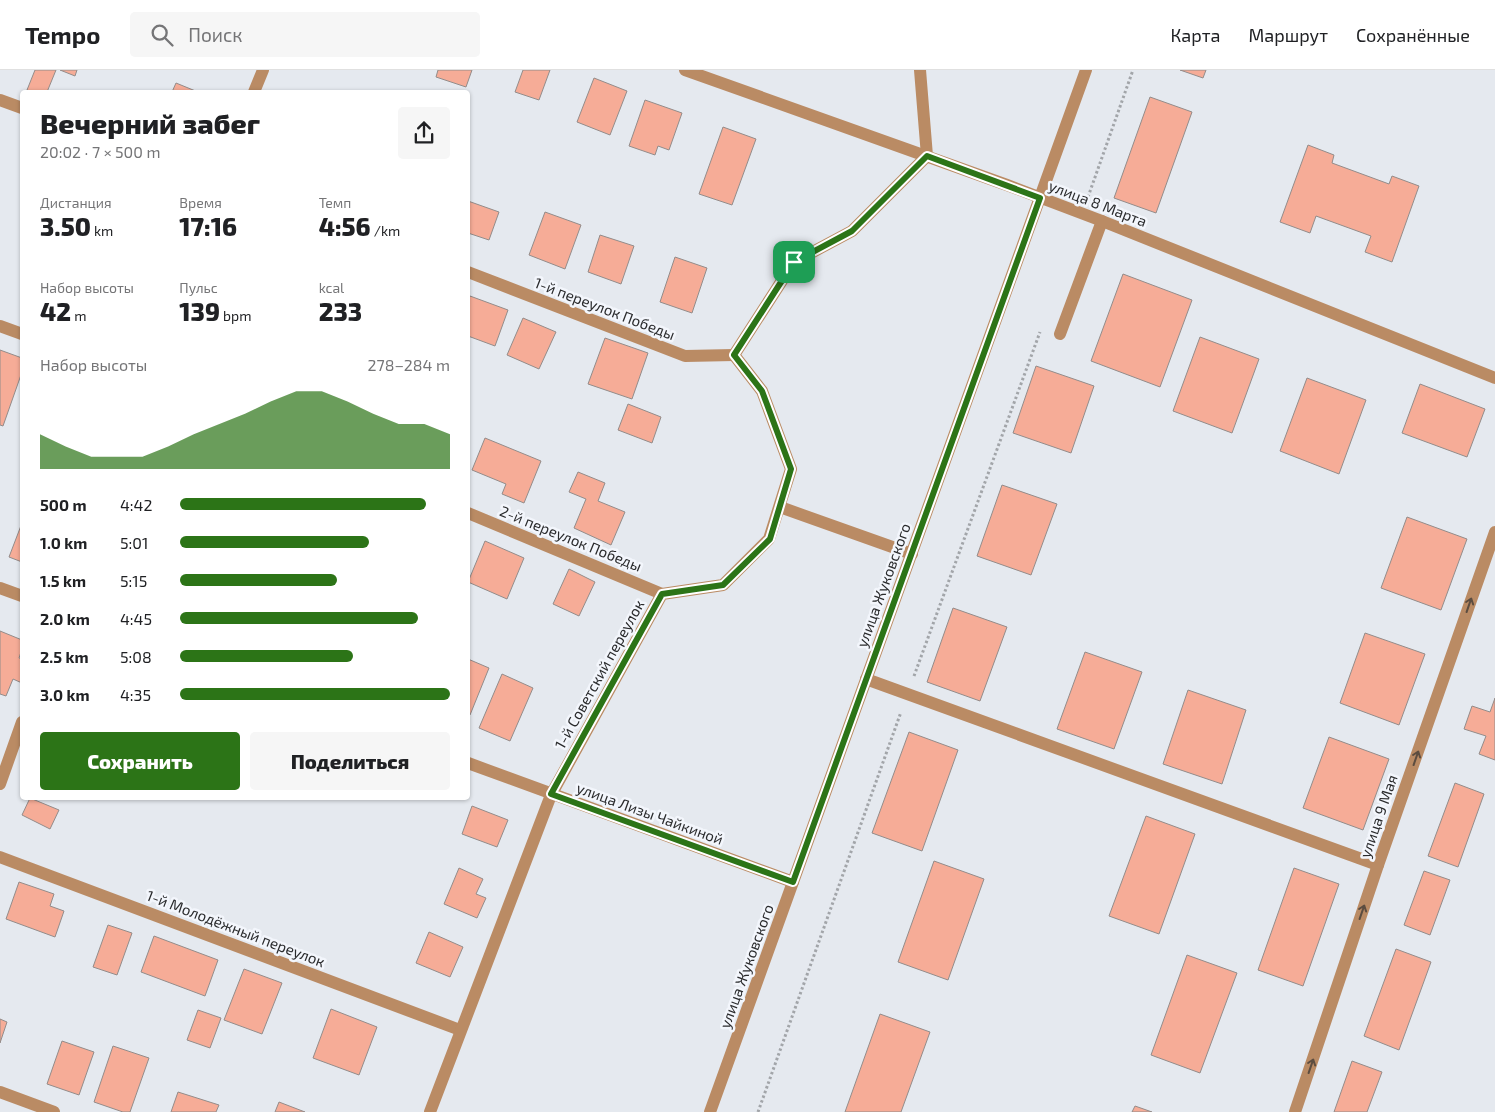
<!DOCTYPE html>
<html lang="ru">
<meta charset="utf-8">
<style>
body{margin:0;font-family:"Exo 2",sans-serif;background:#f6f6f6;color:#202124;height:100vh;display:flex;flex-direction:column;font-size:19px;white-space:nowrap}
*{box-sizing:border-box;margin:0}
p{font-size:16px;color:#757577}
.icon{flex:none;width:28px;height:28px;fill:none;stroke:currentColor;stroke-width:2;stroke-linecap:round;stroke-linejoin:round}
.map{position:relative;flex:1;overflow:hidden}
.drawer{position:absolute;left:20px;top:20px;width:450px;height:710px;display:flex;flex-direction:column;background:#fff;border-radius:5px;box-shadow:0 1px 4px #0004}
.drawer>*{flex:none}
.pin{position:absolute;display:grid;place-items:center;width:42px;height:42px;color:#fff;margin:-21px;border-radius:10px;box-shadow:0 2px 8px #0006}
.round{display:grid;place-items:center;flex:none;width:52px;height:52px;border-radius:5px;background:#f6f6f6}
.overview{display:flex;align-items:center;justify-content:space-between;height:85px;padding:0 20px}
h1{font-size:28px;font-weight:800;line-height:38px}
.stats{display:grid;grid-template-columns:repeat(3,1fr);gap:8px;height:85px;padding:5px 20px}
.stats div{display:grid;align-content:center}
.stats b{font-size:25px;font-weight:800}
.stats small{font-size:14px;font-weight:400}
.stats p{font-size:14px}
.chart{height:140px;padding:10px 20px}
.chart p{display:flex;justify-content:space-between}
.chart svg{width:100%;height:90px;margin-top:5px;fill:#2c7417;opacity:.7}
.primary-button{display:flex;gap:10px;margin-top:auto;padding:10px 20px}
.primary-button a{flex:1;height:58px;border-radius:5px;background:#2c7417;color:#fff;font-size:20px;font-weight:800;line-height:58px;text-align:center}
.primary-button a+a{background:#f6f6f6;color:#202124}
ul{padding:0 20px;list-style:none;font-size:16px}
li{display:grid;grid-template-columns:80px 60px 1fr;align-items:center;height:38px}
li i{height:12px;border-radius:6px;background:#2c7417}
header{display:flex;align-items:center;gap:30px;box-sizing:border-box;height:70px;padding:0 25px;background:#fff;border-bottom:1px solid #e0e0e0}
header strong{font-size:24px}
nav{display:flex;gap:28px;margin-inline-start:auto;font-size:18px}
.search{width:350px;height:45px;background:#f6f6f6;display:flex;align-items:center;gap:12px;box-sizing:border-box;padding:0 18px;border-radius:5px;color:#757577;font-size:19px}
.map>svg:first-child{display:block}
.building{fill:#f6ac97;stroke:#938c8a}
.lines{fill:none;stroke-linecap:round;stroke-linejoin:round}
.path{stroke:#a2a5a9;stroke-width:3;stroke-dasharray:2.5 2.5;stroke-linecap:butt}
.service{stroke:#ba8b64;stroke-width:12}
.minor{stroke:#ba8b64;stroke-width:12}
.tertiary{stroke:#ba8b64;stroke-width:12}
.oneway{stroke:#5c4d40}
.route-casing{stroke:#fff;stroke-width:10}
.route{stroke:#2c7417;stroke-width:6}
.labels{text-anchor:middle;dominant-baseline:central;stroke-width:5;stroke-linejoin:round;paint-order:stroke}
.street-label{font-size:15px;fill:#2a2b2d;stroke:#f3f6fc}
</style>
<header>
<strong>Tempo</strong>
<div class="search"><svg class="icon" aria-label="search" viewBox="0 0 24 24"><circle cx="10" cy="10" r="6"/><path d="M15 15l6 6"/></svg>Поиск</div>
<nav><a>Карта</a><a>Маршрут</a><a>Сохранённые</a></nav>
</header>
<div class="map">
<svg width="1495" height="1042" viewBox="0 0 1495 1042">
<rect width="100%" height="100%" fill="#e5e9ef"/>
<g class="building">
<path d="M35 0H56L47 22H33L27 20Z"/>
<path d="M60 0H77L75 6Z"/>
<path d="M438 0H472L466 17 436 7Z"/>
<path d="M523 0H550L539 30 515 22Z"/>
<path d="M1180 0H1206L1203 8Z"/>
<path d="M594 8 627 21 610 65 577 52Z"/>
<path d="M176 13 198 22H172Z"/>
<path d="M1150 27 1192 42 1156 143 1114 128Z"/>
<path d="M645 30 682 43 669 80 658 76 655 85 629 76Z"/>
<path d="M723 57 756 69 732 135 699 124Z"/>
<path d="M1308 75 1334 85 1332 93 1389 114 1392 106 1419 116 1392 192 1365 182 1371 166 1316 146 1310 163 1280 152Z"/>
<path d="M468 131 499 142 489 170 468 163Z"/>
<path d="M545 142 581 155 565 199 529 185Z"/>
<path d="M600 165 634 176 621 214 588 202Z"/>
<path d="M675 187 707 198 692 243 660 232Z"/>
<path d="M1123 204 1192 230 1160 317 1091 291Z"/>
<path d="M470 226 508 240 495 276 468 266V232Z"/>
<path d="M523 248 556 262 539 299 507 285Z"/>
<path d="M1200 267 1259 289 1232 363 1173 341Z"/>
<path d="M605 268 648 283 632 329 588 314Z"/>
<path d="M0 280 22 288V302L3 356 0 355Z"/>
<path d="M1036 296 1094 316 1071 383 1013 363Z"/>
<path d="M1307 308 1366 330 1339 404 1280 381Z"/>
<path d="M1420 314 1485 339 1467 387 1402 363Z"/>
<path d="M628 334 661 347 652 373 618 360Z"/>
<path d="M485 368 541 391 524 433 502 424 506 414 472 400Z"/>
<path d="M578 402 605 413 598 431 625 442 611 475 574 458 586 429 569 422Z"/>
<path d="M1002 415 1057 434 1031 505 977 486Z"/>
<path d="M1407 447 1467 469 1441 540 1381 518Z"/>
<path d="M22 453V492L9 487Z"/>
<path d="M485 471 524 488 507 529 468 512Z"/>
<path d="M569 499 595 512 579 546 553 534Z"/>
<path d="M953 538 1007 557 980 631 927 612Z"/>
<path d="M0 561 22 570V579L19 588 22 589V613L13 609 6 626 0 624Z"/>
<path d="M1365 563 1425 584 1399 655 1340 633Z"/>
<path d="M1085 582 1142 602 1114 679 1057 659Z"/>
<path d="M468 589 489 598 470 645 468 644Z"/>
<path d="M502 604 533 618 510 671 479 658Z"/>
<path d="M1188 620 1246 640 1222 714 1163 694Z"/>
<path d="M1495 628V690L1479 684 1486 666 1464 659 1472 636 1490 642Z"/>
<path d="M909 662 958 680 922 781 872 763Z"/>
<path d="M1329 667 1389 689 1363 760 1303 738Z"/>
<path d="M1455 713 1484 724 1458 797 1428 786Z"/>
<path d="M30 728 59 740 50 759 22 745Z"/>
<path d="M472 736 508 750 497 777 462 764Z"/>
<path d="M1146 746 1195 764 1159 864 1109 846Z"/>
<path d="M934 791 984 809 948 910 898 892Z"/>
<path d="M459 798 483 809 476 824 486 828 477 848 444 834Z"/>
<path d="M1294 798 1339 814 1303 916 1258 900Z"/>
<path d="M1424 801 1450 810 1430 865 1404 855Z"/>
<path d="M19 812 54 824 50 836 64 841 55 867 6 849Z"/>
<path d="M108 855 132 863 117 905 93 897Z"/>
<path d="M429 862 463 877 450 907 416 893Z"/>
<path d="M154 866 218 890 205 926 141 902Z"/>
<path d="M1396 879 1431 892 1399 980 1364 966Z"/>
<path d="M1187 885 1237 903 1200 1003 1151 985Z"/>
<path d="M244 899 282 913 262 964 224 950Z"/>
<path d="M331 939 377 957 359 1005 313 988Z"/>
<path d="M198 940 221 948 210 978 187 970Z"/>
<path d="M880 944 930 962 901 1042H845Z"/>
<path d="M0 949 7 952 0 973Z"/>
<path d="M62 971 94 982 79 1025 47 1014Z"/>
<path d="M113 976 149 988 130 1042H123L94 1032Z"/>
<path d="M1352 991 1382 1002 1367 1042H1334Z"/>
<path d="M178 1022 219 1035 216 1042H171Z"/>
<path d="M279 1032 305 1042H275Z"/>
<path d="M1135 1036 1152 1042H1132Z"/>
</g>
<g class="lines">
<g class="path">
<path d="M1088 127 1133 0"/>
<path d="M914 606 1040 262"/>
<path d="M758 1042 901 642"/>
</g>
<g class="service">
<path d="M1060 264 1102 151"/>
<path d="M866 609 1378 795"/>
</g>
<g class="minor">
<path d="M685 0 1007 115 1102 151 1495 308"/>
<path d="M254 22 263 0"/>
<path d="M0 30 22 38"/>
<path d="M468 202 685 286 734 285"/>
<path d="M0 256 22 264"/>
<path d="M780 437 912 484"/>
<path d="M468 443 662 524"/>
<path d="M0 518 22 526"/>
<path d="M468 693 793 812"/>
<path d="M0 714 22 652"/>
<path d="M0 787 460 960"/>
<path d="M0 1022 54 1042"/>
<path d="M430 1042 551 725 662 524 723 515 769 469 791 399 762 321 734 285 794 192 852 161 927 86 920 0"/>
<path d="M1295 1042 1378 795 1495 462"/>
</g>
<path class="tertiary" d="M710 1042 1086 0"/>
</g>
<defs><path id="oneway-shaft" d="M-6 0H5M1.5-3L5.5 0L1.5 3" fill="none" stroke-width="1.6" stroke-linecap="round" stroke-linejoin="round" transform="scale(1.25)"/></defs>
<g class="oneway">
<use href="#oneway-shaft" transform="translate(1469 535) rotate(-71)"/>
<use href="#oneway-shaft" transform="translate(1416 688) rotate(-71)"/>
<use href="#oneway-shaft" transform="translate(1362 842) rotate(-71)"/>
<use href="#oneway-shaft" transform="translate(1311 996) rotate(-71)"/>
</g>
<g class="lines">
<g class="route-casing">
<path id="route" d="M927 86 1040 128 793 812 551 724 662 524 723 515 770 469 791 399 762 321 734 285 794 192 852 161Z"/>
</g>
<use href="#route" class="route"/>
</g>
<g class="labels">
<g class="street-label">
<text transform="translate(1098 133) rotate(21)">улица 8 Марта</text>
<text transform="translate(605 238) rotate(21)">1-й переулок Победы</text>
<text transform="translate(571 468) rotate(22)">2-й переулок Победы</text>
<text transform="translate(883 515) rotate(-70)">улица Жуковского</text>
<text transform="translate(599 604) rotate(-61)">1-й Советский переулок</text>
<text transform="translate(650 743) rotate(20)">улица Лизы Чайкиной</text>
<text transform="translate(1378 746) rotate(-71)">улица 9 Мая</text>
<text transform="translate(236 858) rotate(21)">1-й Молодёжный переулок</text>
<text transform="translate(746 896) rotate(-70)">улица Жуковского</text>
</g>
</g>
</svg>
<div class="pin" style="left:794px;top:192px;background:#1e9e55"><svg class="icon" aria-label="arrive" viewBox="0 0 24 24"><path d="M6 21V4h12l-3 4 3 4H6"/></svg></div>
<section class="drawer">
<div class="overview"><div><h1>Вечерний забег</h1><p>20:02 · 7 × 500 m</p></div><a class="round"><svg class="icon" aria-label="share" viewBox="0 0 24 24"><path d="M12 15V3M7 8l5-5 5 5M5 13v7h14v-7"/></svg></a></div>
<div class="stats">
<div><p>Дистанция</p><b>3.50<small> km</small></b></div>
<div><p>Время</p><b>17:16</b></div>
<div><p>Темп</p><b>4:56<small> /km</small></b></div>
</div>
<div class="stats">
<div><p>Набор высоты</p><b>42<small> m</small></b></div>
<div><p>Пульс</p><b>139<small> bpm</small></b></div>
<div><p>kcal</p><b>233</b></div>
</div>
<div class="chart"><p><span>Набор высоты</span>278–284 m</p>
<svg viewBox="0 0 160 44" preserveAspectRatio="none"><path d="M0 44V27L10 33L20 38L30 38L40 38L50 33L60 27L70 22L80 17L90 11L100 6L110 6L120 11L130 17L140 22L150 22L160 27V44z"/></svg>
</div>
<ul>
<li><b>500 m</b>4:42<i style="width:91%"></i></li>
<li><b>1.0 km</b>5:01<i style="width:70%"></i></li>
<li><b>1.5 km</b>5:15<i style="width:58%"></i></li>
<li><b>2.0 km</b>4:45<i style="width:88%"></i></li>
<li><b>2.5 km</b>5:08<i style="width:64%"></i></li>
<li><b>3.0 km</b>4:35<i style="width:100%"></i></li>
</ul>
<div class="primary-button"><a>Сохранить</a><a>Поделиться</a></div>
</section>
</div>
